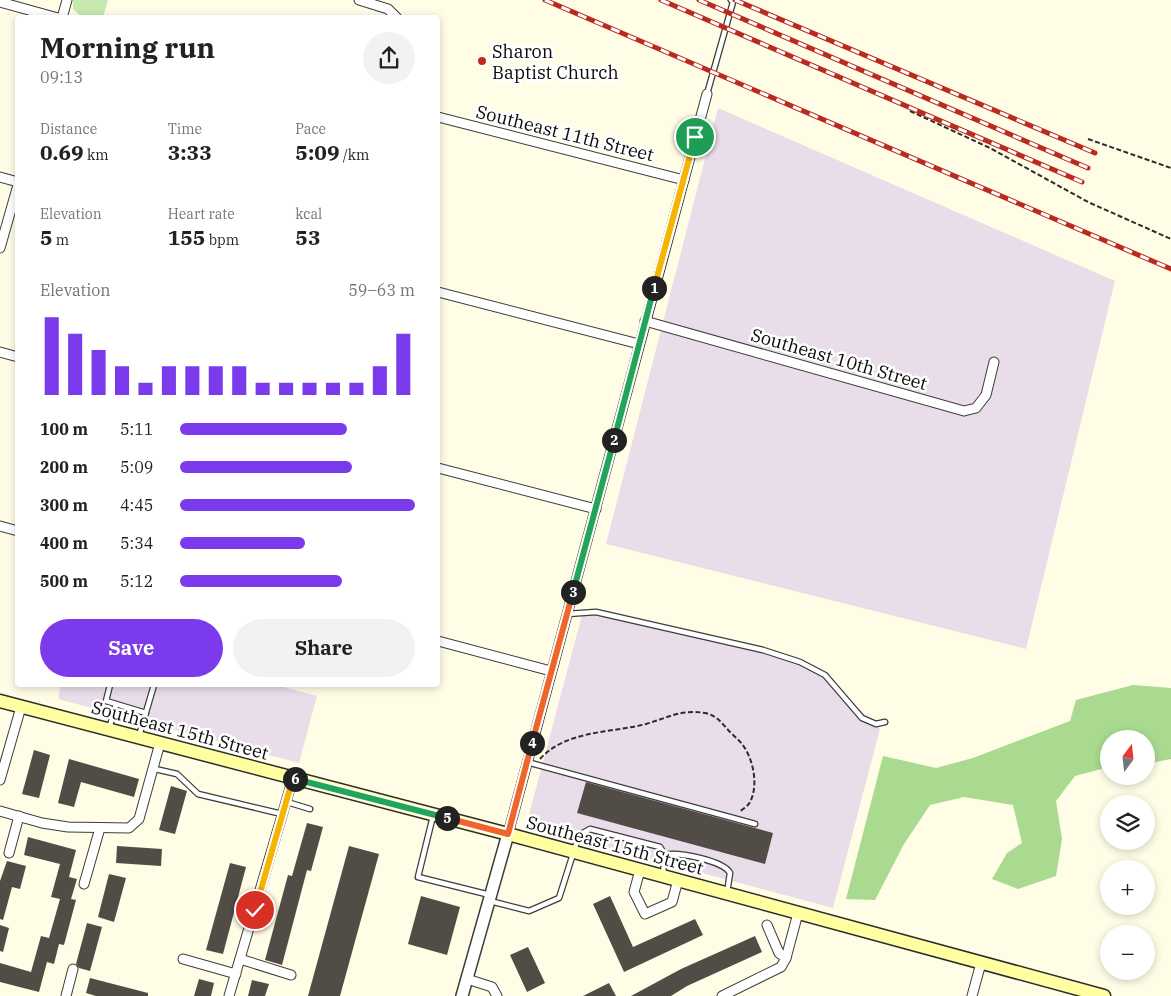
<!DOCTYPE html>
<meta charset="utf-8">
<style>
body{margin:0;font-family:"IBM Plex Serif",serif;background:#f2f2f2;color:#222;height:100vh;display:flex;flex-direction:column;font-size:19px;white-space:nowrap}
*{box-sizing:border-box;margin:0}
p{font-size:16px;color:#767676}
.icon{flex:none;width:28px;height:28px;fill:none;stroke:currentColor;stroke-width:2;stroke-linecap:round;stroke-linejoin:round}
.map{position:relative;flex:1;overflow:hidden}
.panel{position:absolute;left:15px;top:15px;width:425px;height:672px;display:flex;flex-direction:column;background:#fff;border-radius:5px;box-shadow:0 2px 8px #0003}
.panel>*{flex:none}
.needle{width:32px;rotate:15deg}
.buttons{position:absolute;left:1100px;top:730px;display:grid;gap:10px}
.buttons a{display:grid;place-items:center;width:55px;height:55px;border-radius:50%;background:#fff;box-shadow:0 2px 8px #0003;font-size:25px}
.pin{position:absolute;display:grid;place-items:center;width:42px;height:42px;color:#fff;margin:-21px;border:2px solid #fff;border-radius:50%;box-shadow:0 1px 5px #0007}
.km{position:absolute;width:25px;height:25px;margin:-12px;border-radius:50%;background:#222;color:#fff;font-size:14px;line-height:25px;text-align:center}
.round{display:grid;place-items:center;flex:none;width:52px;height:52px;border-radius:26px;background:#f2f2f2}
.headline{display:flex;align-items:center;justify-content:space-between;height:85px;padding:0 25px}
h1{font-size:28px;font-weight:700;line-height:38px}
.figures{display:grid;grid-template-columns:repeat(3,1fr);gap:8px;height:85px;padding:5px 25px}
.figures div{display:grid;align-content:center}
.figures b{font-size:21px;font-weight:700}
.figures small{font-size:14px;font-weight:400}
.figures p{font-size:14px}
.chart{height:140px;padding:10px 25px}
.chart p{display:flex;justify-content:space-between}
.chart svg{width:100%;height:90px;margin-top:5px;stroke:#7c3aed;stroke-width:6}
.action{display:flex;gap:10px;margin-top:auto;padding:10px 25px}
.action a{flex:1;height:58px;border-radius:30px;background:#7c3aed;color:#fff;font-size:20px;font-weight:700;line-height:58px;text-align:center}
.action a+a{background:#f2f2f2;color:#222}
ul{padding:0 25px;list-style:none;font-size:16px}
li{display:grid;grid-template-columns:80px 60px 1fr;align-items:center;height:38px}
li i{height:12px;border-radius:6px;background:#7c3aed}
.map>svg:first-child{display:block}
.industrial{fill:#e9dde9}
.green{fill:#c7e9b0}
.forest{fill:#a9da8f}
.building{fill:#524c46}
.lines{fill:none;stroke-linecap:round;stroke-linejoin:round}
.service-casing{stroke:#3d3d3d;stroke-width:7}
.minor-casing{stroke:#3d3d3d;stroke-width:11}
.tertiary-casing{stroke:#3d3d3d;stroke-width:14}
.secondary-casing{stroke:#2c2c2c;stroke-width:15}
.path{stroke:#2c2c2c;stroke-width:2;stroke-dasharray:5 2.5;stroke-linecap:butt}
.service{stroke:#fff;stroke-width:4.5}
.minor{stroke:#fff;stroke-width:9}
.tertiary{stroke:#fff;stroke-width:11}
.secondary{stroke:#ffffa1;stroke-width:12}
.rail-casing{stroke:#bb2a20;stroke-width:5}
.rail{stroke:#fff;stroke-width:3;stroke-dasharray:9;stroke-linecap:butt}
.split-1-casing{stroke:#fff;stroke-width:10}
.split-2-casing{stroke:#fff;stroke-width:10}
.split-3-casing{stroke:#fff;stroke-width:10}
.split-4-casing{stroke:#fff;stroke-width:10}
.split-5-casing{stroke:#fff;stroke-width:10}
.split-6-casing{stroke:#fff;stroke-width:10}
.split-7-casing{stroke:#fff;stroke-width:10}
.split-1{stroke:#f5b400;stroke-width:6}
.split-2{stroke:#22a559;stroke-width:6}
.split-3{stroke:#22a559;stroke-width:6}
.split-4{stroke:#f0652b;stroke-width:6}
.split-5{stroke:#f0652b;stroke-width:6}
.split-6{stroke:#22a559;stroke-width:6}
.split-7{stroke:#f5b400;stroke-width:6}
.poi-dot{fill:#bb2a20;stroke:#fff;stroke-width:2}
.labels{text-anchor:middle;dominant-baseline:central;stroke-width:5;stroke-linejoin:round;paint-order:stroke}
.poi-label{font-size:18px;fill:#0a0a0a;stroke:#fff;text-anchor:start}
.street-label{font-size:18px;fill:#0a0a0a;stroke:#fff}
</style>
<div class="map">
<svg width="1171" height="996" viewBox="0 0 1171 996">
<rect width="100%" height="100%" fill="#fffde6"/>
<g class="industrial">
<path d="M718 108 1115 281 1026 649 606 544Z"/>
<path d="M583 611 726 642 816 667 880 729 833 908 526 826Z"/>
<path d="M61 685H276L317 696 299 763 58 699Z"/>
</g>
<path class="green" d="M73 0H108L103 17 83 18 73 9Z"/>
<path class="forest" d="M1133 685 1171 688V759L1146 764V739H1109V767L1075 776 1056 801 1062 839 1056 876 1018 889 992 879 1007 853 1022 843 1013 805 964 797 930 805 904 844 875 900 846 899 883 756 936 768 973 758 1070 721 1076 700Z"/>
<g class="building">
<path d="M34 750 50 755 39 798 22 794Z"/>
<path d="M69 759 139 779 134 797 81 782 74 807 58 803Z"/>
<path d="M586 782 773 833 765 864 577 813Z"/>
<path d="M171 786 187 791 175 834 159 830Z"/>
<path d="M307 823 323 827 311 871 307 870 282 965 265 960 288 875 292 876Z"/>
<path d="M28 837 76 850 69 877 77 879 71 899 76 900 64 945 59 944 54 964 47 962 39 992 0 982V963L31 972 41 936 49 938 60 899 51 897 60 864 24 855Z"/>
<path d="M117 846 162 849 161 866 116 863Z"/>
<path d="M349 846 379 854 340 996H308Z"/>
<path d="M7 861 26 866 20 889 12 887 3 920 0 919V881Z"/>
<path d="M230 863 246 867 223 954 206 950Z"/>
<path d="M109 874 126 878 114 922 98 917Z"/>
<path d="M421 896 460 907 447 955 408 944Z"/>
<path d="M610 896 633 947 695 919 703 935 624 972 593 904Z"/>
<path d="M87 923 102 927 90 971 79 968 76 964Z"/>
<path d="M0 925 9 928 3 952 0 951Z"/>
<path d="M755 936 762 952 687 986 671 996H631L681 969Z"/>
<path d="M528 947 545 983 527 992 510 955Z"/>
<path d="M90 978 148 993V996H96L86 993Z"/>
<path d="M199 979 214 983 211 996H194Z"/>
<path d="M252 980 269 984 265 996H248Z"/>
<path d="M609 983 616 996H583Z"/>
</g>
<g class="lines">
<g class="service-casing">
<g id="service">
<path d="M707 94 733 2 731 0"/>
<path d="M567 614 596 612 763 650 800 662 825 675 862 718 876 724 885 722"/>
<path d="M116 704 146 713"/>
<path d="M109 729 116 704 106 701 110 685"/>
<path d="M139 736 154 685"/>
<path d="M527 762 755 824"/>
<path d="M155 769 177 774 198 794 282 814"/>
<path d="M287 802 310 809"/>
<path d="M433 816 418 877 490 895"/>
<path d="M665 855C677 851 724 861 730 873L727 893"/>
<path d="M490 901 529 911 559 898 579 835 590 829 660 847 665 855 663 873"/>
</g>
</g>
<g class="minor-casing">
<g id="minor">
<path d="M359 0 388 9 397 18"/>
<path d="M0 2 58 18"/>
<path d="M62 18 67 0"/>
<path d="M438 117 684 180"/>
<path d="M0 177 18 182"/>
<path d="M0 248 18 185"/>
<path d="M438 292 639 344"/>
<path d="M645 321 964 411 976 408 986 395 994 362"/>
<path d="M0 352 18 357"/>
<path d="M438 468 596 509"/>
<path d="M0 526 18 531"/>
<path d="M438 641 551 671"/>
<path d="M0 780 21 707"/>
<path d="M0 811 42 823 68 827 129 828 139 819 160 743"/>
<path d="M508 834 707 94"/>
<path d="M9 853 19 816"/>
<path d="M640 870 634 892 645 914 672 902 678 880"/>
<path d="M84 884 100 828"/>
<path d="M767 925 779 953 786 958"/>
<path d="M183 959 236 974"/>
<path d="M240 959 291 975"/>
<path d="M467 979 492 987 497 996"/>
<path d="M66 996 73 969"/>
<path d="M229 996 293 778"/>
<path d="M722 996 781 967 786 958 798 913"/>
<path d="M972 996 981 963"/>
</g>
</g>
<g class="tertiary-casing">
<path id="tertiary" d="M462 996 508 834"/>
</g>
<g class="secondary-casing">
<path id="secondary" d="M0 701 508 834 1104 996"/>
</g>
<g class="path">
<path d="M910 111 990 148 1088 202 1171 239"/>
<path d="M1088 139 1171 168"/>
<path d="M540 759C566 730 611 733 646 724 667 718 681 709 705 713 716 715 722 723 729 731 733 735 738 739 742 744 753 758 759 785 750 802 748 806 743 809 739 812"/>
</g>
<use href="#service" class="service"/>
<use href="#minor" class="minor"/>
<use href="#tertiary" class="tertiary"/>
<use href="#secondary" class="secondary"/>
<g class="rail-casing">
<g id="rail">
<path d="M545 0 1171 269"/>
<path d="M661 0 1082 182"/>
<path d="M699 0 1088 168"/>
<path d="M735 0 1095 153"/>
</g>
</g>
<use href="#rail" class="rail"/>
</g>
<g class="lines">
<g class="split-1-casing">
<path id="split-1" d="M654 288 695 137"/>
</g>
<g class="split-2-casing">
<path id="split-2" d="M614 440 654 288"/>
</g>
<g class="split-3-casing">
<path id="split-3" d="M573 592 614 440"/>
</g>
<g class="split-4-casing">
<path id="split-4" d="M532 743 573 592"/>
</g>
<g class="split-5-casing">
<path id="split-5" d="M447 818 508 834 532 743"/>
</g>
<g class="split-6-casing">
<path id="split-6" d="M295 779 447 818"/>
</g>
<g class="split-7-casing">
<path id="split-7" d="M255 910 293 778 295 779"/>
</g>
<use href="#split-1" class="split-1"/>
<use href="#split-2" class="split-2"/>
<use href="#split-3" class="split-3"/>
<use href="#split-4" class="split-4"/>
<use href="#split-5" class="split-5"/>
<use href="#split-6" class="split-6"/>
<use href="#split-7" class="split-7"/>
</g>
<circle class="poi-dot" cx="482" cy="61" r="5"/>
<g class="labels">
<g class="poi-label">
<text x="492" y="51">Sharon<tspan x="492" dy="21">Baptist Church</tspan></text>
</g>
<g class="street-label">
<text transform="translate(565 133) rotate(14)">Southeast 11th Street</text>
<text transform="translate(839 359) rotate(16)">Southeast 10th Street</text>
<text transform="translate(180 730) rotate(15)">Southeast 15th Street</text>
<text transform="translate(615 845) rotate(15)">Southeast 15th Street</text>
</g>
</g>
</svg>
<div class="buttons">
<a><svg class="needle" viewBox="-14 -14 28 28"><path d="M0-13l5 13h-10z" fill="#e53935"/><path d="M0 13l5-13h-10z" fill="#767676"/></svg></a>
<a><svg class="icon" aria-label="layers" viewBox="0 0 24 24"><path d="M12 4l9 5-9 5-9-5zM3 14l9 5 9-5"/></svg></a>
<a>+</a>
<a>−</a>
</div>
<div class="pin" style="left:695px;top:137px;background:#1e9e55"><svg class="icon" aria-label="arrive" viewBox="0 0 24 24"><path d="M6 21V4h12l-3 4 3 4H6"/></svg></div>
<div class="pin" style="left:255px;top:910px;background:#d93025"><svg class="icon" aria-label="check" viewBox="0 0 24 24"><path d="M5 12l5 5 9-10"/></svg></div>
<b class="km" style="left:654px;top:288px">1</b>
<b class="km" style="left:614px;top:440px">2</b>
<b class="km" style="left:573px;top:592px">3</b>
<b class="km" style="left:532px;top:743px">4</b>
<b class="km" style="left:447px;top:818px">5</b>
<b class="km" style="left:295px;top:779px">6</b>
<section class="panel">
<div class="headline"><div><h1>Morning run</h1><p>09:13</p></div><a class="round"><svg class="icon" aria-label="share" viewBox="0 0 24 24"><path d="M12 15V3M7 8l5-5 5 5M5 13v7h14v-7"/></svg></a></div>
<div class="figures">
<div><p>Distance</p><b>0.69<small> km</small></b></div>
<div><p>Time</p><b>3:33</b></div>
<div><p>Pace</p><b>5:09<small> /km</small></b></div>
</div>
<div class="figures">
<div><p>Elevation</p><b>5<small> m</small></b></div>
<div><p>Heart rate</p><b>155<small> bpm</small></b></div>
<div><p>kcal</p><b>53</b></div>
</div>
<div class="chart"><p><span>Elevation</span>59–63 m</p>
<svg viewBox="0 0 160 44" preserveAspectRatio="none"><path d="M5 44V6M15 44V14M25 44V22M35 44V30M45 44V38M55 44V30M65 44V30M75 44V30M85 44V30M95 44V38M105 44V38M115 44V38M125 44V38M135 44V38M145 44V30M155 44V14"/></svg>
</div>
<ul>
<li><b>100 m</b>5:11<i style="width:71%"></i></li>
<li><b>200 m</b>5:09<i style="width:73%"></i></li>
<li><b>300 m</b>4:45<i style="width:100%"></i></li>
<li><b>400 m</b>5:34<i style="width:53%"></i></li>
<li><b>500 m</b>5:12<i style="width:69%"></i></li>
</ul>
<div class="action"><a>Save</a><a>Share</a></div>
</section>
</div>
